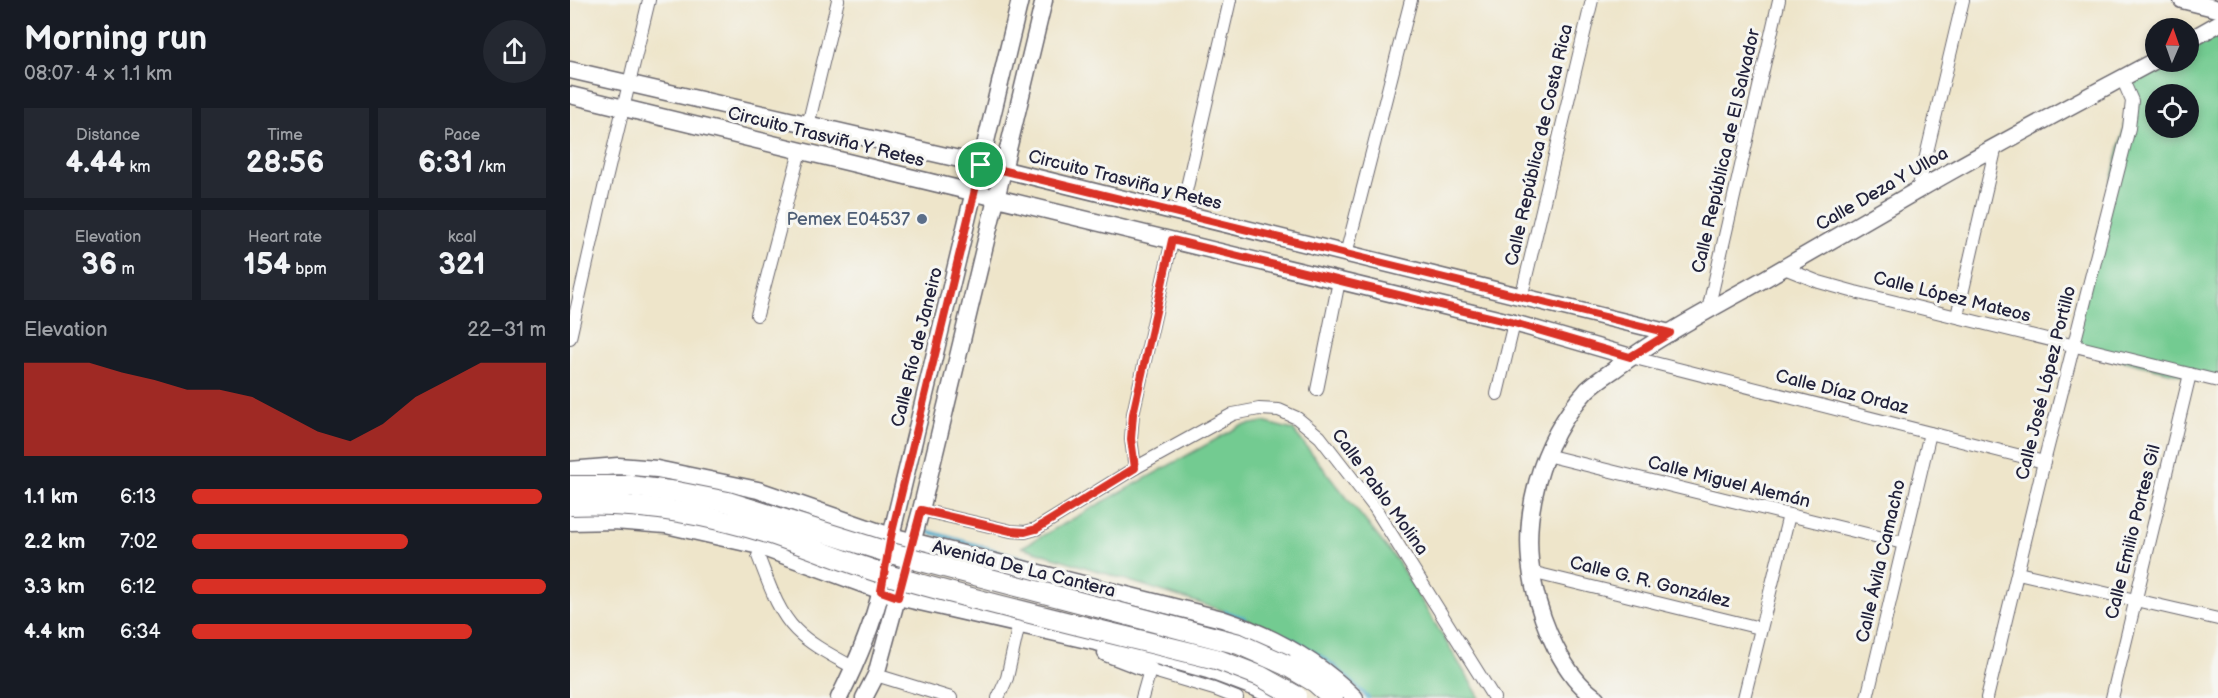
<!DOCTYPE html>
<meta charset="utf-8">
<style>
body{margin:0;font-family:"Balsamiq Sans",sans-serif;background:#242831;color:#f1f3f6;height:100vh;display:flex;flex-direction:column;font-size:22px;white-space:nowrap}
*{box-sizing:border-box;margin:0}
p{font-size:20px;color:#9ea1a6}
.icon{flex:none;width:33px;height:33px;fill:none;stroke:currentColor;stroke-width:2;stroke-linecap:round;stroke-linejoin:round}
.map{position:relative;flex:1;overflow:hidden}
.panel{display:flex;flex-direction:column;background:#171b24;width:570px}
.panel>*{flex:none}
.needle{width:39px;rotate:2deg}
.tools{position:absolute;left:1575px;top:18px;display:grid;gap:12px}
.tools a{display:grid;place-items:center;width:54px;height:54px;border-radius:50%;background:#171b24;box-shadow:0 3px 9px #0003;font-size:30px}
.pin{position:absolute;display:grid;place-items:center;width:51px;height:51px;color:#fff;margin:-26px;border:3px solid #fff;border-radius:50%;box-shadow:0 2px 6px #0007}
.round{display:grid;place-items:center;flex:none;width:63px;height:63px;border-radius:32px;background:#242831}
.overview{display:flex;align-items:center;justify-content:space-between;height:102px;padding:0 24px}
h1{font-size:33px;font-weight:800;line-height:45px}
.stats{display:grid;grid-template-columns:repeat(3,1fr);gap:9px;height:102px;padding:6px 24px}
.stats div{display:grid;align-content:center;border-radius:0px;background:#242831;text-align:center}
.stats b{font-size:30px;font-weight:800}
.stats small{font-size:16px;font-weight:400}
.stats p{font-size:16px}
.chart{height:168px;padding:12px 24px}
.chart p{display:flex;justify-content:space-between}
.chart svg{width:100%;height:108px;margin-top:6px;fill:#d93025;opacity:.7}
ul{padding:0 24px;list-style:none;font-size:20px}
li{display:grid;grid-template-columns:96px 72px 1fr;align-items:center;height:45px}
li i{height:15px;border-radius:8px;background:#d93025}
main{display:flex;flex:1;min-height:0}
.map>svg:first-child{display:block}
.green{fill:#73cb91;stroke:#4a7666;stroke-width:1.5;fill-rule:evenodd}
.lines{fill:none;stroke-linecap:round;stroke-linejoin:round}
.stream{stroke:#47a6c6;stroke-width:4}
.street-casing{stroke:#69666d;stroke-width:14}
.secondary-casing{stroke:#69666d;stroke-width:19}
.primary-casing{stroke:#69666d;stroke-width:22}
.street{stroke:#fff;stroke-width:12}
.secondary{stroke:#fff;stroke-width:16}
.primary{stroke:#fff;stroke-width:20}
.primary-bridge-casing{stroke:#69666d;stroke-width:22;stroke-linecap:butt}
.primary-bridge{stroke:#fff;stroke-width:20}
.route-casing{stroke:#fff;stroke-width:12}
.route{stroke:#d93025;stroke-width:8}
.service-dot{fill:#5c6f8a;stroke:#f6f6f2;stroke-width:2}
.labels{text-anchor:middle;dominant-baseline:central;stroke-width:6;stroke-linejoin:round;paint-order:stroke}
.street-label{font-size:18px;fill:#22223b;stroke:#f6f6f2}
.service-label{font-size:18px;fill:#4e5e75;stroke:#f6f6f2;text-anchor:end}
</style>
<main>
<section class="panel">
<div class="overview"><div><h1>Morning run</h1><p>08:07 · 4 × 1.1 km</p></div><a class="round"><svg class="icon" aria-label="share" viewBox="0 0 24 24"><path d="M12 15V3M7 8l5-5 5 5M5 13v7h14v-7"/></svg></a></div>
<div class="stats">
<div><p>Distance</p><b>4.44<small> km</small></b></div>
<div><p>Time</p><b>28:56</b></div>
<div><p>Pace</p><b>6:31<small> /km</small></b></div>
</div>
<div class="stats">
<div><p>Elevation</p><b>36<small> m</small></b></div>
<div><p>Heart rate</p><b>154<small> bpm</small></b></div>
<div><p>kcal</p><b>321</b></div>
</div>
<div class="chart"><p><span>Elevation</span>22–31 m</p>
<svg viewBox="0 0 160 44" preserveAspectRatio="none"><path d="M0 44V6L10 6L20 6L30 10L40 13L50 17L60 17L70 20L80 27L90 34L100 38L110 31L120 20L130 13L140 6L150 6L160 6V44z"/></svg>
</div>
<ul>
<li><b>1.1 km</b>6:13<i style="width:99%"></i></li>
<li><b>2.2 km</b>7:02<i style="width:61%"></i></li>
<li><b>3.3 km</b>6:12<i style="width:100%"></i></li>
<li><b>4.4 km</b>6:34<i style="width:79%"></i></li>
</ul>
</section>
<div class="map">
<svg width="1648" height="698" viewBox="0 0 1648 698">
<rect width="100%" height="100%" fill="#f6f6f2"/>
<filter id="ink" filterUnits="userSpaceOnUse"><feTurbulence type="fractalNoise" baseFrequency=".0167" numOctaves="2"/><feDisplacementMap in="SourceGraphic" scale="12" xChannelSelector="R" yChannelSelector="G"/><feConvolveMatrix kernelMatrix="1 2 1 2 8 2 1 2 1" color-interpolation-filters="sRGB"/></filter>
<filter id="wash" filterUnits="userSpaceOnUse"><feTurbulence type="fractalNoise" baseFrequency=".008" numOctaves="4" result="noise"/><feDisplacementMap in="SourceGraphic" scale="24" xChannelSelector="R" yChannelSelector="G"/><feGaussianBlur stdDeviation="1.35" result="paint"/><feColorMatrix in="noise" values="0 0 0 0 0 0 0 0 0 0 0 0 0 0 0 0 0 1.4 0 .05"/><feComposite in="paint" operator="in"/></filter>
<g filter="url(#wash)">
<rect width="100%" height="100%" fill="#eee5ca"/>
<g class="green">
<path d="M1648 25V384L1501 348 1562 94 1555 77 1586 62H1618L1619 41ZM1586 94H1618V128H1586Z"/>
<path d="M693 422 723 430 828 562 910 698H798L765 665 733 644 664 614 452 547 670 426Z"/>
</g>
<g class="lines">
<g class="stream">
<path d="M353 530 529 580"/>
<path d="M655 612 674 618"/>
<path d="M708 633C747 650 768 668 798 698"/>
</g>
</g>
</g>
<g filter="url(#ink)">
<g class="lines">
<g class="street-casing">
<g id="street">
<path d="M238 125 268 0"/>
<path d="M1348 190 1393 0"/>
<path d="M611 213 660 0"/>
<path d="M776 254 841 0"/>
<path d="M1214 268 1249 282 1285 292 1648 381"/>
<path d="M951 298 1022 0"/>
<path d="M1138 310 1209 0"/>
<path d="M187 315 230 151"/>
<path d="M1387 316 1426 146"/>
<path d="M0 338 34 188 79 0"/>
<path d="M1061 357 1474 462"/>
<path d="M747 390 769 281"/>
<path d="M927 394 944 323"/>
<path d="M976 455 1333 543"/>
<path d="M565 468 561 439 563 414 602 240"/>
<path d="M351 510 441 531 455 532 466 529 565 468 663 414 689 409 709 410 727 418 750 437 805 508 924 698"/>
<path d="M188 556C198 581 207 611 226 630 242 646 265 657 284 668"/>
<path d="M961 572 1190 628"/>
<path d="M1448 573 1648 619"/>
<path d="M306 675 381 698"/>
<path d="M428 698 437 678 449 624"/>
<path d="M572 698 580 670 644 689 667 698"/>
<path d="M1174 698 1219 515"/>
<path d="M1297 698 1360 433"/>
<path d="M1417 698 1474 462 1559 128 1562 101 1552 78"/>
<path d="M1542 698 1620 374"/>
</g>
</g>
<g class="secondary-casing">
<g id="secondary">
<path d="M1612 0 1648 9"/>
<path d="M1618 41 1648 24"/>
<path d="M0 70 411 164 1100 333"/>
<path d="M0 95 944 323 1061 357"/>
<path d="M0 470 48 466 87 469 188 490 321 536 652 619C703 636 747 660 785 698"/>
<path d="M0 522 44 521 96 525 185 545 328 597 583 655 638 670 686 688 705 698"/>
<path d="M536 653 580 670"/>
<path d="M269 698C286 664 302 628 311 590 315 572 318 554 321 536L450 0"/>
<path d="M294 698 306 675 351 510 474 0"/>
<path d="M1026 698C993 675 972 624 964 586 949 518 970 442 1017 390 1025 382 1036 375 1045 369 1092 334 1145 307 1196 278 1247 249 1297 219 1348 190 1426 145 1506 103 1586 60"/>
</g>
</g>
<g class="primary-casing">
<path id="primary" d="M716 665 745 682 763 698"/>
</g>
<use href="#street" class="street"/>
<use href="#secondary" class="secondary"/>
<use href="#primary" class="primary"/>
<g class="primary-bridge-casing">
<g id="primary-bridge">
<path d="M0 486H60L107 492 158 502 317 552 669 644 716 665"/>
<path d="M0 505C68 502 136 514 201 534 241 547 280 564 321 576 428 607 538 632 646 659L690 676 726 696"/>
</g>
</g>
<use href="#primary-bridge" class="primary-bridge"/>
</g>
</g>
<g class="lines" filter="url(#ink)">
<g class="route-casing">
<path id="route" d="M411 165 1100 333 1060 357 944 323 602 240 563 414 561 439 565 468 466 529 455 532 441 531 351 510 328 597 311 591 321 536Z"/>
</g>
<use href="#route" class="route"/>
</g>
<circle class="service-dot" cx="352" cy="219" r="6"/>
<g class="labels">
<g class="street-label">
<text transform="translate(256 137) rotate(14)">Circuito Trasviña Y Retes</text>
<text transform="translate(969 145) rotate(-77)">Calle República de Costa Rica</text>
<text transform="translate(1156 151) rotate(-77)">Calle República de El Salvador</text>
<text transform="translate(555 180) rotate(14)">Circuito Trasviña y Retes</text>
<text transform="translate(1312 189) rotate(-30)">Calle Deza Y Ulloa</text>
<text transform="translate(1382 297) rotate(14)">Calle López Mateos</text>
<text transform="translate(347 347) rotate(-76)">Calle Río de Janeiro</text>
<text transform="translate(1476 383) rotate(-76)">Calle José López Portillo</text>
<text transform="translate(1272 392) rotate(14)">Calle Díaz Ordaz</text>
<text transform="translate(1159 482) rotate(14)">Calle Miguel Alemán</text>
<text transform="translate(810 492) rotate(54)">Calle Pablo Molina</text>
<text transform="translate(1563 532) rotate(-76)">Calle Emilio Portes Gil</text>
<text transform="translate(1311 561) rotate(-77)">Calle Ávila Camacho</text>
<text transform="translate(454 569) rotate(14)">Avenida De La Cantera</text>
<text transform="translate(1080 582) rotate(14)">Calle G. R. González</text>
</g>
<g class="service-label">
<text x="340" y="219">Pemex E04537</text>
</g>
</g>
</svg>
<div class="tools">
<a><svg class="needle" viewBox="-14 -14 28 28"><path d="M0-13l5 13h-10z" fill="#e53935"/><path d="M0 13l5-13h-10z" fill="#9ea1a6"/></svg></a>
<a><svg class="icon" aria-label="locate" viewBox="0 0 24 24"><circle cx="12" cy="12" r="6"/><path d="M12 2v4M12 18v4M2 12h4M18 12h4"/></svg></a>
</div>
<div class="pin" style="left:411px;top:165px;background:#1e9e55"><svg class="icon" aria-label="arrive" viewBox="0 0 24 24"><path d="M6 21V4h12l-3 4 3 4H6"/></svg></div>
</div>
</main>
